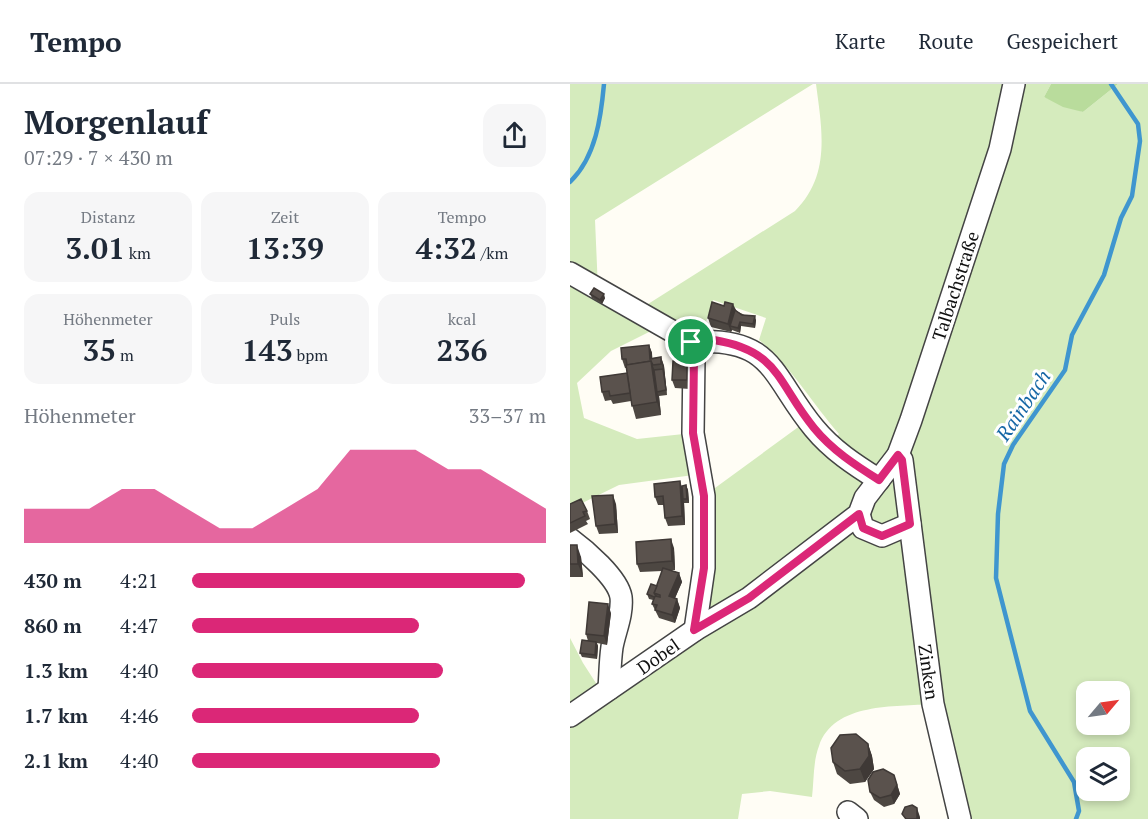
<!DOCTYPE html>
<html lang="de">
<meta charset="utf-8">
<style>
body{margin:0;font-family:"PT Serif",serif;background:#f6f6f7;color:#1f2937;height:100vh;display:flex;flex-direction:column;font-size:22px;white-space:nowrap}
*{box-sizing:border-box;margin:0}
p{font-size:20px;color:#747a83}
.icon{flex:none;width:33px;height:33px;fill:none;stroke:currentColor;stroke-width:2;stroke-linecap:round;stroke-linejoin:round}
.map{position:relative;flex:1;overflow:hidden}
.details{display:flex;flex-direction:column;background:#fff;width:570px}
.details>*{flex:none}
.needle{width:39px;rotate:61deg}
.fabs{position:absolute;left:506px;top:597px;display:grid;gap:12px}
.fabs a{display:grid;place-items:center;width:54px;height:54px;border-radius:12px;background:#fff;box-shadow:0 3px 9px #0003;font-size:30px}
.pin{position:absolute;display:grid;place-items:center;width:51px;height:51px;color:#fff;margin:-26px;border:3px solid #fff;border-radius:50%;box-shadow:0 2px 6px #0007}
.round{display:grid;place-items:center;flex:none;width:63px;height:63px;border-radius:18px;background:#f6f6f7}
.overview{display:flex;align-items:center;justify-content:space-between;height:102px;padding:0 24px}
h1{font-size:33px;font-weight:600;line-height:45px}
.metrics{display:grid;grid-template-columns:repeat(3,1fr);gap:9px;height:102px;padding:6px 24px}
.metrics div{display:grid;align-content:center;border-radius:15px;background:#f6f6f7;text-align:center}
.metrics b{font-size:30px;font-weight:600}
.metrics small{font-size:16px;font-weight:400}
.metrics p{font-size:16px}
.chart{height:168px;padding:12px 24px}
.chart p{display:flex;justify-content:space-between}
.chart svg{width:100%;height:108px;margin-top:6px;fill:#db2777;opacity:.7}
ul{padding:0 24px;list-style:none;font-size:20px}
li{display:grid;grid-template-columns:96px 72px 1fr;align-items:center;height:45px}
li i{height:15px;border-radius:8px;background:#db2777}
header{display:flex;align-items:center;gap:36px;box-sizing:border-box;height:84px;padding:0 30px;background:#fff;border-bottom:2px solid #e0e1e3}
header strong{font-size:28px}
nav{display:flex;gap:33px;margin-inline-start:auto;font-size:21px}
main{display:flex;flex:1;min-height:0}
.map>svg:first-child{display:block}
.green{fill:#d5ebbd;fill-rule:evenodd}
.forest{fill:#b9dc9c}
.lines{fill:none;stroke-linecap:round;stroke-linejoin:round}
.stream{stroke:#3f96cf;stroke-width:4.5}
.minor-casing{stroke:#444;stroke-width:24}
.minor{stroke:#fff;stroke-width:21}
.wall{fill:#4d4742}
.shaded-wall{fill:#3f3936}
.building{fill:#5a524d;stroke:#3f3936;stroke-width:1.5}
.route-casing{stroke:#fff;stroke-width:12}
.route{stroke:#db2777;stroke-width:8}
.labels{text-anchor:middle;dominant-baseline:central;stroke-width:6;stroke-linejoin:round;paint-order:stroke}
.street-label{font-size:18px;fill:#111;stroke:#fff}
.water-label{font-size:20px;font-style:italic;fill:#1768a6;stroke:#fff}
</style>
<header>
<strong>Tempo</strong>
<nav><a>Karte</a><a>Route</a><a>Gespeichert</a></nav>
</header>
<main>
<section class="details">
<div class="overview"><div><h1>Morgenlauf</h1><p>07:29 · 7 × 430 m</p></div><a class="round"><svg class="icon" aria-label="share" viewBox="0 0 24 24"><path d="M12 15V3M7 8l5-5 5 5M5 13v7h14v-7"/></svg></a></div>
<div class="metrics">
<div><p>Distanz</p><b>3.01<small> km</small></b></div>
<div><p>Zeit</p><b>13:39</b></div>
<div><p>Tempo</p><b>4:32<small> /km</small></b></div>
</div>
<div class="metrics">
<div><p>Höhenmeter</p><b>35<small> m</small></b></div>
<div><p>Puls</p><b>143<small> bpm</small></b></div>
<div><p>kcal</p><b>236</b></div>
</div>
<div class="chart"><p><span>Höhenmeter</span>33–37 m</p>
<svg viewBox="0 0 160 44" preserveAspectRatio="none"><path d="M0 44V30L10 30L20 30L30 22L40 22L50 30L60 38L70 38L80 30L90 22L100 6L110 6L120 6L130 14L140 14L150 22L160 30V44z"/></svg>
</div>
<ul>
<li><b>430 m</b>4:21<i style="width:94%"></i></li>
<li><b>860 m</b>4:47<i style="width:64%"></i></li>
<li><b>1.3 km</b>4:40<i style="width:71%"></i></li>
<li><b>1.7 km</b>4:46<i style="width:64%"></i></li>
<li><b>2.1 km</b>4:40<i style="width:70%"></i></li>
</ul>
</section>
<div class="map">
<svg width="578" height="735" viewBox="0 0 578 735">
<rect width="100%" height="100%" fill="#fffdf5"/>
<path class="green" d="M0 0H243L25 136 28 205 67 227 225 127C261 91 252 46 246 0H481L474 13 513 28 548 0H578V735H390L363 620C325 623 264 618 249 662 243 677 244 697 242 713L200 707 172 710 168 735H0V554L13 579 33 610 124 546 134 412 238 336 259 361 269 350C242 319 221 282 189 256L196 234 143 216 130 257 91 242 41 267 7 299 14 334 67 355 123 349 131 390 49 401 0 425ZM516 608H549V640H516ZM516 674H549V706H516Z"/>
<path class="forest" d="M481 0H548L513 28 493 23 474 13Z"/>
<g class="lines">
<g class="stream">
<path d="M0 98C26 73 31 33 34 0"/>
<path d="M506 735 509 727 504 698 460 627 426 494 428 430 434 380 443 361 495 286 502 251 534 191 551 134 562 112 570 57 568 40 541 0"/>
</g>
<g class="minor-casing">
<g id="minor">
<path d="M0 189 121 258C204 252 201 292 244 344 262 366 285 381 309 396"/>
<path d="M121 258 124 273 123 349 134 412V484L125 546"/>
<path d="M328 371 332 376 363 620 390 735"/>
<path d="M289 430 293 444 312 452 340 440"/>
<path d="M0 455C15 466 48 494 51 513 53 530 45 547 42 563 40 577 40 591 39 605"/>
<path d="M0 632 125 546 179 514 289 430 295 414 328 371 341 336 430 65 444 0"/>
<path d="M278 728 287 735"/>
</g>
</g>
<use href="#minor" class="minor"/>
</g>
<g class="wall">
<path d="M20 210 35 214 32 220 22 214Z"/>
<path d="M166 227 186 236 185 244 171 242 170 249 162 246 161 248 141 243 138 234Z"/>
<path d="M79 261 82 269V274L91 273 94 282 97 311 89 312 91 331 66 335 61 317 43 320 41 316 35 317 32 308 57 289 56 284H55L52 275Z"/>
<path d="M121 286 120 305 105 304 102 296Z"/>
<path d="M116 401 118 406 119 419H114V418L115 441 98 442 95 434 94 421H88L85 413 112 402Z"/>
<path d="M0 420 17 427 20 435 16 437 18 440 0 449Z"/>
<path d="M46 420 48 449 29 450 26 442Z"/>
<path d="M0 461 11 473 13 493H0Z"/>
<path d="M104 464 105 486H100L109 489 112 498 105 514 107 515 110 524 105 539 89 534 82 520 83 516 79 515 77 510 87 502 92 487 70 488 67 480Z"/>
<path d="M41 529 37 561 27 559 28 562 27 575 12 573 10 569 18 557 16 550Z"/>
<path d="M298 660 302 672 304 685 295 698 280 700 267 690 263 678Z"/>
<path d="M327 700 330 710 324 720 314 723 304 716 300 708Z"/>
</g>
<g class="shaded-wall">
<path d="M34 210 35 214 32 220 30 216Z"/>
<path d="M163 220 167 228 160 242 162 246 161 248 158 240Z"/>
<path d="M185 232 186 236 185 244 183 240Z"/>
<path d="M170 238 171 242 170 249 168 244Z"/>
<path d="M79 261 82 269 83 283 80 275Z"/>
<path d="M91 273 94 282 97 311 96 306Z"/>
<path d="M81 277 86 290 87 308 89 312 91 331 87 318Z"/>
<path d="M117 278 121 286 120 305 117 296Z"/>
<path d="M110 397 113 406V415L114 418 115 441 112 432Z"/>
<path d="M116 401 118 406 119 419 117 415Z"/>
<path d="M43 411 46 420 48 449 45 440Z"/>
<path d="M101 455 104 464 105 486 102 477Z"/>
<path d="M7 461 11 473 13 493 8 480Z"/>
<path d="M109 489 112 498 102 521 99 512Z"/>
<path d="M107 515 110 524 105 539 102 531Z"/>
<path d="M38 520 41 529 37 561 34 552Z"/>
<path d="M26 558 28 562 27 575 25 571Z"/>
<path d="M298 660 302 672 304 685 295 698 290 685Z"/>
<path d="M324 691 330 710 324 720 321 711Z"/>
<path d="M347 724 350 733V735H347Z"/>
</g>
<g class="building">
<path d="M24 204 34 210 30 216 20 210Z"/>
<path d="M142 218 154 222 155 218 163 220 158 240 138 234Z"/>
<path d="M165 226 172 231 185 232 183 240 170 238 168 244 160 242Z"/>
<path d="M79 261 80 275 91 273V280L83 281 81 277 57 281 56 275H52L51 264Z"/>
<path d="M81 277 87 318 62 322 56 281Z"/>
<path d="M103 277 117 278V296H102Z"/>
<path d="M93 285 96 306 87 308 84 286Z"/>
<path d="M57 289 60 309 40 312 39 307 32 308 30 293Z"/>
<path d="M110 397 112 432 95 434 93 412 85 413 84 400Z"/>
<path d="M116 401 117 415H113L112 402Z"/>
<path d="M43 411 45 440 26 442 22 412Z"/>
<path d="M11 415 17 427 13 428 15 432 0 439V420Z"/>
<path d="M101 455 102 477 67 480 66 458Z"/>
<path d="M0 461H7L8 480H0Z"/>
<path d="M93 484 109 489 99 512 107 515 102 531 85 526 87 521 82 520 85 512 90 513V511L84 509Z"/>
<path d="M81 500 87 502 84 509 86 512 84 513 77 510Z"/>
<path d="M19 518 38 520 34 552 16 550Z"/>
<path d="M12 556 26 558 25 571 10 569Z"/>
<path d="M286 650 298 660 299 672 290 685 275 687 263 678 261 664 270 651Z"/>
<path d="M313 685 324 691 327 701 321 711 310 714 300 708 298 696 303 688Z"/>
<path d="M342 721 347 724V735H336L332 730 335 723Z"/>
</g>
<g class="lines">
<g class="route-casing">
<path id="route" d="M144 256C210 267 207 299 244 344 262 366 285 381 309 396L328 371 332 376 340 440 312 452 293 444 289 430 179 514 124 546 134 484V412L123 349 124 273 121 258Z"/>
</g>
<use href="#route" class="route"/>
</g>
<g class="labels">
<g class="street-label">
<text transform="translate(385 202) rotate(-72)">Talbachstraße</text>
<text transform="translate(88 572) rotate(-35)">Dobel</text>
<text transform="translate(359 588) rotate(82)">Zinken</text>
</g>
<g class="water-label">
<text transform="translate(453 321) rotate(-56)">Rainbach</text>
</g>
</g>
</svg>
<div class="fabs">
<a><svg class="needle" viewBox="-14 -14 28 28"><path d="M0-13l5 13h-10z" fill="#e53935"/><path d="M0 13l5-13h-10z" fill="#747a83"/></svg></a>
<a><svg class="icon" aria-label="layers" viewBox="0 0 24 24"><path d="M12 4l9 5-9 5-9-5zM3 14l9 5 9-5"/></svg></a>
</div>
<div class="pin" style="left:121px;top:258px;background:#1e9e55"><svg class="icon" aria-label="arrive" viewBox="0 0 24 24"><path d="M6 21V4h12l-3 4 3 4H6"/></svg></div>
</div>
</main>
